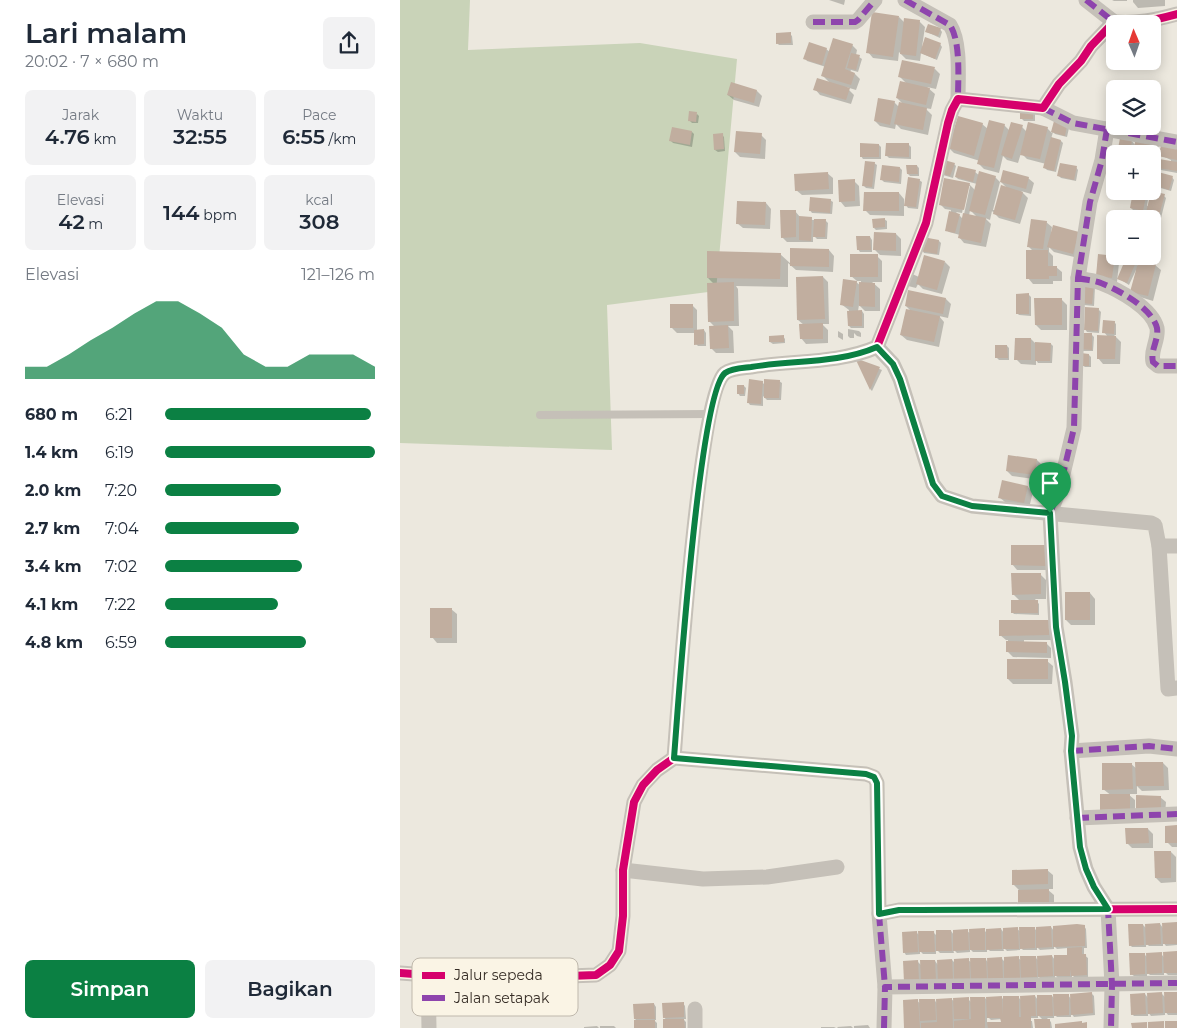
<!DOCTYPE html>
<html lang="id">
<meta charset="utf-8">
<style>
body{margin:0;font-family:Montserrat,sans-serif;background:#f2f2f3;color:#1f2937;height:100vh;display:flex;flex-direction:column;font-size:19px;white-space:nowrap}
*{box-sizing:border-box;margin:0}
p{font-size:16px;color:#747a83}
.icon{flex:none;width:28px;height:28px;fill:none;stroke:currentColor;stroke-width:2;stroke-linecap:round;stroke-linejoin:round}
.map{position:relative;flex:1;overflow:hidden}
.panel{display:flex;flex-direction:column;background:#fff;width:400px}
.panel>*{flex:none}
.needle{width:32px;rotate:358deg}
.controls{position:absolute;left:706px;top:15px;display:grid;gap:10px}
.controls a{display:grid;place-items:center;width:55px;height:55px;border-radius:8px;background:#fff;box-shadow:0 2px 12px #0003;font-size:25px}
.pin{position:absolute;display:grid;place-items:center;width:42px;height:42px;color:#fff;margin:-51px -21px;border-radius:50% 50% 50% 0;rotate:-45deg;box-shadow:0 0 5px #0007}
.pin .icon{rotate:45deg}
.round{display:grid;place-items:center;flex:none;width:52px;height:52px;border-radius:8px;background:#f2f2f3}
.overview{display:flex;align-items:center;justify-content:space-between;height:85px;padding:0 25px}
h1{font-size:28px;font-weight:600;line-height:38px}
.metrics{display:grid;grid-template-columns:repeat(3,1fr);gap:8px;height:85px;padding:5px 25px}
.metrics div{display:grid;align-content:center;border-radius:8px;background:#f2f2f3;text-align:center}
.metrics b{font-size:21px;font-weight:600}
.metrics small{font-size:14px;font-weight:400}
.metrics p{font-size:14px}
.chart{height:140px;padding:10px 25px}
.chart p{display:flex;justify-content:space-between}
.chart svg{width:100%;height:90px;margin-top:5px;fill:#0b8043;opacity:.7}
.action{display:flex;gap:10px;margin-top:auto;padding:10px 25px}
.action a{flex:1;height:58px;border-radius:8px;background:#0b8043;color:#fff;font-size:20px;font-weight:600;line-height:58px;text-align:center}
.action a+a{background:#f2f2f3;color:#1f2937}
ul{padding:0 25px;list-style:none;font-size:16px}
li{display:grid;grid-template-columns:80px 60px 1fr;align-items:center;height:38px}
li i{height:12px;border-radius:6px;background:#0b8043}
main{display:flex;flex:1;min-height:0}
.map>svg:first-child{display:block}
.green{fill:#c9d3b8}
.shadow{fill:#0003;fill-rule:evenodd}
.building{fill:#c1ae9f}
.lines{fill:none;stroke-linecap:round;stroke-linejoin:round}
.service{stroke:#c5c0b8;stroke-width:8}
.minor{stroke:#c5c0b8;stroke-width:15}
.quiet{stroke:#8e44ad;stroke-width:6;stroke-dasharray:12 6;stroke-linecap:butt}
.cycleway-casing{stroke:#faf4e5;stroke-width:11}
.cycleway{stroke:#d6006c;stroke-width:8}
.route-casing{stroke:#fff;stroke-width:10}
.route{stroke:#0b8043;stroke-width:6}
.key{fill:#faf4e5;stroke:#bfb8ac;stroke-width:1}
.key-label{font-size:14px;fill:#362d26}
</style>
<main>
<section class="panel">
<div class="overview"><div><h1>Lari malam</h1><p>20:02 · 7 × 680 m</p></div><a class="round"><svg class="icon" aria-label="share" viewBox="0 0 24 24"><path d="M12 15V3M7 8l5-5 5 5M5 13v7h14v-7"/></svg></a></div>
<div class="metrics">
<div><p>Jarak</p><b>4.76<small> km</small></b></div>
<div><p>Waktu</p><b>32:55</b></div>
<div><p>Pace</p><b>6:55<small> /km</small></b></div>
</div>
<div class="metrics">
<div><p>Elevasi</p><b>42<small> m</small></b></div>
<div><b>144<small> bpm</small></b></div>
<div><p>kcal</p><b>308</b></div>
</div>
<div class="chart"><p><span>Elevasi</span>121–126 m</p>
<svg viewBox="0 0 160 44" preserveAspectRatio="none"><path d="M0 44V38L10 38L20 32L30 25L40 19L50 12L60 6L70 6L80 12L90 19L100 32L110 38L120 38L130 32L140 32L150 32L160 38V44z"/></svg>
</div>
<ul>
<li><b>680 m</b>6:21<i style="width:98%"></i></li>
<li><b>1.4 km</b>6:19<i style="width:100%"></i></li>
<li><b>2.0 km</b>7:20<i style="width:55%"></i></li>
<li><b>2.7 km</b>7:04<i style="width:64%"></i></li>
<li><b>3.4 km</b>7:02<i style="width:65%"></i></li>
<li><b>4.1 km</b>7:22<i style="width:54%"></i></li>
<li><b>4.8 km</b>6:59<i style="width:67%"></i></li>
</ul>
<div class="action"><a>Simpan</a><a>Bagikan</a></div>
</section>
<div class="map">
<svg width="777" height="1028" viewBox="0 0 777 1028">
<rect width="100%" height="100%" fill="#ece8de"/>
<path class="green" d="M0 0H70L68 50 240 43 337 59 316 291 207 305 212 450 0 443Z"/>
<g class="shadow">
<path d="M429 0H445L444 5Z"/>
<path d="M712 0H727V1H714Z"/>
<path d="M733 0H765V6L738 8 733 2Z"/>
<path d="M499 17 505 23 519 21 525 27 522 47 540 44 542 47 537 60 521 53 520 61 506 59 499 52 498 61 473 58 468 52Z"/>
<path d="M540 29 542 32 540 38 527 32Z"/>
<path d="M390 34 392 36 393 45H379L377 43Z"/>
<path d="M452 45 457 50 456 55 462 59 458 72 451 70 450 72 455 74 460 79 456 90 446 87 454 95 451 104 420 95 415 89 431 84 423 76 426 67 407 61 405 58 426 49 430 52Z"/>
<path d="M535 69 540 74 536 89 527 87 535 94 531 109 525 108 532 115 528 135 501 129 496 124 495 129 480 126 475 121 494 102 499 107 504 105 497 98 507 84 499 76Z"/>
<path d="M357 91 362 96 359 107 334 100 328 95Z"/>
<path d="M635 113V121H624L622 119Z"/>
<path d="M297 114 299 116 298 123H292L289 120Z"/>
<path d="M655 123 669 128 667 137 655 134 653 132 651 139 661 141 663 143 656 172 647 170 645 168 646 164 627 159 621 153 618 163 607 160 603 156 599 173 584 169 579 164 580 161 554 153 549 148 582 124 588 129 604 125 610 131 622 127 627 132 647 128 652 133Z"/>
<path d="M292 132 294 134 292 147 273 143 271 141Z"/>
<path d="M322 135 324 137 325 151 318 152 315 150Z"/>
<path d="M361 135 366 140 365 159 340 157 335 152Z"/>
<path d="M732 141 735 145H757L759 147 757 158 752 157V154L736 152 735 154H718Z"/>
<path d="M479 145 481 147V159H463L461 156Z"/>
<path d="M509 145 511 147V159L489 158 487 156Z"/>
<path d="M777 148V173L761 170 759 168 758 173 772 177 774 180 771 191 757 187 755 185 757 180 752 179V159L760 165 771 162V160L760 155Z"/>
<path d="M474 163 477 165 474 189 466 188 464 186Z"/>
<path d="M554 164 556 166 553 178 543 175Z"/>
<path d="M517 166 519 168V176H510L508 174Z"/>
<path d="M676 167 678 170 676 181 661 178 659 176Z"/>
<path d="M500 168 502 170 501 184 484 182 482 180Z"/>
<path d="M575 172 580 176 595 177 600 182 593 210H595L607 188 601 182 628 178 634 183 631 194 621 191 628 198 620 224 599 218 592 211 590 220 585 218 591 224 586 247 564 243 559 237 560 235 549 232 547 230 551 210 545 209 540 204 569 184 576 191 577 184 558 179 556 177ZM568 186H570L563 219 556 212 562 213ZM570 210 577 217 569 216Z"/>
<path d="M427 173 433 178V194L402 195 396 190Z"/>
<path d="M519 180 522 182 518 209 508 208 506 205Z"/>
<path d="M454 181 459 186 460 206 445 207 440 201Z"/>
<path d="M735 191H748L749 193 747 206H749L764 196 766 198 761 218 750 214 746 211 745 213 733 210 731 208Z"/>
<path d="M499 193 504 199V216L470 215 465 210Z"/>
<path d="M430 200 433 202 432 214 412 213 410 210Z"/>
<path d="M366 203 371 209 370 229 343 228 337 223Z"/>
<path d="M395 211 400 217 413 220H425L428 223 427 239H417L413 235V242H387L382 237Z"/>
<path d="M484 219 487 221V229L476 230 474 228Z"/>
<path d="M752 221 760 226 754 248 752 247Z"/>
<path d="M646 222 652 227 651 233H678V258L654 252 649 247V252L653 256V267H656L662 272V281H653V284H633L628 278 633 251 628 246Z"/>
<path d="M496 234 501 239V256L480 255 475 250Z"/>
<path d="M470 237 472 240V252H460L458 249Z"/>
<path d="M524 239 539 241 541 243 539 255 524 253 522 250Z"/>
<path d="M429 250 434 256 433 272 396 270 388 263V287L336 286 338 289 339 326H328L333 331 334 353H316L311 348 315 327 309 321 314 284 308 278 380 254 391 264Z"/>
<path d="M477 256 482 261V282H472L480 289V311H465L459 305 458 311H462L464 314V328H451L449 326V310L441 304 456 282 461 286V281H457L451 276Z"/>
<path d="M736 256H743V259H738Z"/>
<path d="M714 257 719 263 717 282 703 281Z"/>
<path d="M545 262 550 267 542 294 523 289 518 284 516 288 508 286 510 273 519 277Z"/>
<path d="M735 263 738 266 755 265 761 270 753 301 737 296 732 291 737 271 736 270 729 285 718 278Z"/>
<path d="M423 277 428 282 429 324H422L428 330V343L406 344 401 338 404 325 398 320Z"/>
<path d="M683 284 695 287 694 306 684 305Z"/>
<path d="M629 295 631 297V316L619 315 617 313Z"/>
<path d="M546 299 551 304 548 318 539 316 544 322 539 347 507 340 501 335 511 311 506 306Z"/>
<path d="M661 299 667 305V330H641L636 325Z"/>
<path d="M292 305 297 310V331L304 330 306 333V346H298L296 344V333H277L272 328Z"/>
<path d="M699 310 701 312 699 333 687 332 685 329Z"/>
<path d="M714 322 716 324V335H714L721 342 720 364H703L698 358 708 337 704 332Z"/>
<path d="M448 329 459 331 461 333V337L457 336 454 333V338H450L448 336Z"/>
<path d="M438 331 443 334V340L438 337Z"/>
<path d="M692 335 694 337 693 351H683L681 349Z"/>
<path d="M383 336 385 339V343L373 344 370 342Z"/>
<path d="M631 339 635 343 651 344 653 346 652 363H638L636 360V365L621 364 616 359Z"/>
<path d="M607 346 609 348V360H599L597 358Z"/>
<path d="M689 355 691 357V367H685L682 365Z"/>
<path d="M457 360 482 370 472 391 471 390Z"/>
<path d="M379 381 382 383 381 400H367L363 396V406L350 405 348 402 362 382 365 385Z"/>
<path d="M344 386 346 388 345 396H340L338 393Z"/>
<path d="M637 460 642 465 640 480 612 476 607 471Z"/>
<path d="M628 487 633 492 629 508 605 502 599 497Z"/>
<path d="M646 547 651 570H617L612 564Z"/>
<path d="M640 574 646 580V599H635L639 604V615L614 614 612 612 620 601 613 594Z"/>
<path d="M690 593 695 599V625H671L666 620Z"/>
<path d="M51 609 57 614V643H37L32 637Z"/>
<path d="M649 621 654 640H624V642L646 643 651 648V658L613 657 608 652V640H606L600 635Z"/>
<path d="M647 661 653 666 652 684H613L608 679Z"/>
<path d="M763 763 768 768 769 790 742 791 737 786V794H728L735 800V814L703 789 731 764 737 769Z"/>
<path d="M760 797 766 802 765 815H742Z"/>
<path d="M777 827V847H772L767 842Z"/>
<path d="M748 829 753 834V848H732L727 843Z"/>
<path d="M771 852 776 857V882L761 883 756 878Z"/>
<path d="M647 870 653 875V889H647L654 895V907L619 903V890L613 884Z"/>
<path d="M760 924 763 928 777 924V945L766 946 763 942V946H749L746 943V947H732L730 945 743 925 746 928Z"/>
<path d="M684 926 686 929 687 948H684V955L688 958V977L675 978 672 975V978H658L655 975V978L641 979 638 976V979L507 984 518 962 521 965 535 961 538 965 552 960 555 963 568 960 572 963 585 959 588 962 602 959 605 962 618 958 622 961 635 957 638 960 652 956 655 960 668 956V948L657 949 654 946V949L640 950 637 947V950H623L620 947V950L607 951 603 947 604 951H590L587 948V952H573L570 949V952L557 953 553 949 554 953H540L536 949V954H523L520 951V954L506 955 504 952 517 933 520 936 533 932 537 936 551 931 554 935 567 931 571 934 584 930 587 933 601 929 604 933 617 929 621 932 634 928 637 931 651 927 654 931Z"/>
<path d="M777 953V975H768L764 971V975H750L747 972V976H734L731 974 744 954 748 958 761 954 764 957Z"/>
<path d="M777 993V1015H768L765 1011V1015L751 1016 748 1012V1016H734L732 1014 745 994 748 998 762 994 765 997Z"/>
<path d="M692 994 694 996 695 1015 674 1017 671 1013V1017H657L654 1014V1018H647L651 1022 652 1028H636L643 1020 638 1015V1018H629V1021H632L633 1028H505L517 1001 521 1004 534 1000 538 1004 551 999 555 1002 568 999 571 1002 585 998 588 1001 602 998 604 1000 618 997 621 1000 635 996 638 1000 652 996 655 999 668 995 671 999ZM587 1016 591 1020 602 1019V1023H587Z"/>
<path d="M283 1003 285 1006 286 1019H283L286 1022V1028H265L267 1021 264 1017Z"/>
<path d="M254 1004 256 1007V1020H254L257 1023V1028H235L238 1022 235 1019Z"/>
<path d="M468 1025 470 1028H454V1026Z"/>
<path d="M197 1026 199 1028H184V1027Z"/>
<path d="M200 1026H214L216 1028H200Z"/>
<path d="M451 1026 453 1028H438L437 1027Z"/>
<path d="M421 1027H434L436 1028H421Z"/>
</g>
<g class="building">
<path d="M472 12 499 16 493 57 466 53Z"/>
<path d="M504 18 520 20 516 56 500 54Z"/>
<path d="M528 24 541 28 538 36 525 32Z"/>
<path d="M391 32V43L376 44V33Z"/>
<path d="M525 37 541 43 535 59 520 53Z"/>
<path d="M433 38 453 44 445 69 455 73 451 85 421 76Z"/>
<path d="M409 42 427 48 422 65 403 59Z"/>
<path d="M451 53 460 55 456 70 447 68Z"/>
<path d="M502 60 535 67 531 84 498 77Z"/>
<path d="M417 78 450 88 446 100 413 90Z"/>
<path d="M500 81 530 88 526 105 496 98Z"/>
<path d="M331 82 357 90 354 103 327 95Z"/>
<path d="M478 98 495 101 490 125 474 121Z"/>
<path d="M499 102 527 108 523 130 494 124Z"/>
<rect x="620" y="109" width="13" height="10"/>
<path d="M289 111 297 112 296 122 288 121Z"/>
<path d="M558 116 583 123 574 156 548 148Z"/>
<path d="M589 120 605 124 594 168 577 164Z"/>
<path d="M654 121 667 125 665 136 651 132Z"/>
<path d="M611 122 623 125 612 159 601 155Z"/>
<path d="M628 122 648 127 640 159 620 155Z"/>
<path d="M272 127 292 131 290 145 269 141Z"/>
<path d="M336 131 362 133 360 154 334 152Z"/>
<path d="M323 133 324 149 314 150 313 134Z"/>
<path d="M651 137 661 140 654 171 643 168Z"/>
<path d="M720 138 732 140 730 154H717Z"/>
<path d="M736 138 758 143 755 156 752 154 733 151Z"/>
<path d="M460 143 479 144V157H460Z"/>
<path d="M486 143H509V157L485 156Z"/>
<path d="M762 143 777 147V160L758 156Z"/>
<path d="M759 159 777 162V171L758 168Z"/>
<path d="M544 160 555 163 550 176 540 173Z"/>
<path d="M465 161 475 162 472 187 462 186Z"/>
<path d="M660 163 677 166 674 180 657 176Z"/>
<path d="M482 165 500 167 499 182 480 180Z"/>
<path d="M506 165H517L518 174H507Z"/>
<path d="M558 166 576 170 573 182 555 177Z"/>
<path d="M603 170 629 177 626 189 600 182Z"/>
<path d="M579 171 596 176 585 215 569 211Z"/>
<path d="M428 172 429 189 395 191 394 174Z"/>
<path d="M758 172 773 176 769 190 754 185Z"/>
<path d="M508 177 520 179 516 207 504 206Z"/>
<path d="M544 178 570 183 564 210 539 205Z"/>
<path d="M455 179V201L439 202 438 180Z"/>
<path d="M601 185 623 192 615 220 593 214Z"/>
<path d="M733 191H747L743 211 730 208Z"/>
<path d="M751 191 765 194 759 216 746 213Z"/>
<path d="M464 192H499V211H463Z"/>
<path d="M410 197 431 199 430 213 409 211Z"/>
<path d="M337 201 366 202 365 225 336 224Z"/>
<path d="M380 210H396V237L381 238Z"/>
<path d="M549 211 560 214 555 233 545 231Z"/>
<path d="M723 212 748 218V219H722Z"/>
<path d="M563 213 586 218 581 243 558 238Z"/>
<path d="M399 216 412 217 411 241 399 240Z"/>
<path d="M485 218V227L473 228 472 219Z"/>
<path d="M414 219H426L425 237H413Z"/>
<path d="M631 219 647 221 643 249 627 247Z"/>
<path d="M653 225 679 232 673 254 647 247Z"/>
<path d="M474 232 496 233V251L473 250Z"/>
<path d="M456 236H470L471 250H457Z"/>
<path d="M523 237 539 240 537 254 521 251Z"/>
<path d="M390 248 429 249V267L390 266Z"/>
<path d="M626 250H648V266H657V276H649V279H626Z"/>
<path d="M307 251 381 253 380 279 307 278Z"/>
<rect x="450" y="254" width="28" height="23"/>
<path d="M698 254 715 256 712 278 696 276Z"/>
<path d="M524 255 545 261 537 290 516 284Z"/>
<path d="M726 258 736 262 727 283 717 279Z"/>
<path d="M739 259 756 264 748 296 730 292Z"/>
<path d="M423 276 425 319 397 320 396 277Z"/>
<path d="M443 279 457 281 453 307 440 305Z"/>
<path d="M334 282V321L308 322 307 283Z"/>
<path d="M459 282 475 283V307L459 306Z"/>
<path d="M682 282 694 283 692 304 680 303Z"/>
<path d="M508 290 546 298 543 314 505 306Z"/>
<path d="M629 293V314H616V294Z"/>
<path d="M634 298H662V325H635Z"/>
<rect x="270" y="304" width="23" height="24"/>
<path d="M685 307 699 308 698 331 684 330Z"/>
<path d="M506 309 540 316 534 342 500 335Z"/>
<path d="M462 310V326H448L447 311Z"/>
<path d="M703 320 715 321 714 334 702 333Z"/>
<path d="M423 323V339H400L399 324Z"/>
<path d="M328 325 329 348 310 349 309 326Z"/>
<path d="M304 329V344L294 345V330Z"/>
<path d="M680 333H692V350L679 349Z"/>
<path d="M384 335V342H369V336Z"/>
<path d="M697 335 716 336 715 359H697Z"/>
<path d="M615 338H631V360H614Z"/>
<path d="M635 342 651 343 650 361H635Z"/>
<path d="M595 345H607L608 358H595Z"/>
<path d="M681 353 689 354V366H681Z"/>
<path d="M455 358 480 367 470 390Z"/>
<path d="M349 379 363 381 361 404 347 403Z"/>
<path d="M364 379 380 380 379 398H364Z"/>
<rect x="337" y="385" width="7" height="9"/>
<path d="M608 455 637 459 635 475 606 471Z"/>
<path d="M602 480 628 486 624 503 598 498Z"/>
<path d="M611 545H647L646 566 611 565Z"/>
<path d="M611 573H641V594L612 595Z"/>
<rect x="665" y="592" width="25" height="28"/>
<rect x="611" y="600" width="27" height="13"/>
<rect x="30" y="608" width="22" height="30"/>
<path d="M599 620H649V635L599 636Z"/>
<path d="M606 641 647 642V653L606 652Z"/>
<rect x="607" y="659" width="41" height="20"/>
<path d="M735 762H763L764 786H736Z"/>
<path d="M702 763H732L733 789 702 790Z"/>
<path d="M700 794H730V809L700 810Z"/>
<path d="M736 795 761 796V810H736Z"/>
<path d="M777 825V843H765V826Z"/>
<path d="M725 828H748L749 843 726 844Z"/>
<path d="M754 851H771V878H755Z"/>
<path d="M648 869V884L612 885V870Z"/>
<path d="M649 889V902L618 903V890Z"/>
<path d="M777 922V944H763L762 923Z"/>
<path d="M760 923 761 944 746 945 745 924Z"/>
<path d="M677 924 685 925V946L653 947V926Z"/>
<path d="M728 924H743L744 945 729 946Z"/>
<path d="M651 926 652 947 636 948V927Z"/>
<path d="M618 927 619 949H603V928Z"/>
<path d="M619 927H635V948L620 949Z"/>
<path d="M585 928V950H570L569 929Z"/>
<path d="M601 928 602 949 586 950V929Z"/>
<path d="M568 929 569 950 553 951V930Z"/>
<path d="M536 930H551L552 951H536Z"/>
<path d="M517 931 518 952 503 953 502 932Z"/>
<path d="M518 931H534L535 952H519Z"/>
<path d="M682 947V954H686L687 975 671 976 670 969V976H654V955H667V948Z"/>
<path d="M777 951V973H764L763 952Z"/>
<path d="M762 952V973L747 974 746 953Z"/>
<path d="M729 953H745V974L730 975Z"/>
<path d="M652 955 653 976 638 977 637 956Z"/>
<path d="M619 956 620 978H604V957Z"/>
<path d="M620 956H636L637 977 621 978Z"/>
<path d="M602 957 603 978 588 979 587 958Z"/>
<path d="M569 958 570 979 554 980V959Z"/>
<path d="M570 958H586L587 979H571Z"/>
<path d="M552 959 553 980 538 981 537 960Z"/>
<path d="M518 960 519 981 504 982 503 961Z"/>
<path d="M520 960H535L536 981H521Z"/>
<path d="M692 992 693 1013 671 1015 670 994Z"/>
<path d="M762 992 763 1013 748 1014 747 993Z"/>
<path d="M764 992H777V1013H765Z"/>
<path d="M745 993 746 1014 731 1015 730 994Z"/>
<path d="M653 994H669V1015L654 1016Z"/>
<path d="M635 995 636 1016H631V1028H588L587 1022H601L600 1018H587L586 997 602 996 603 1016V996H619V1017H621L620 996Z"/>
<path d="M637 995H652L653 1016H637Z"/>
<path d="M569 997V1019H554L553 998Z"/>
<path d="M570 997H585V1028H554V1021L571 1019Z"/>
<path d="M552 998 553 1028H521V1023L537 1022 536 999Z"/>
<path d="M518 999 520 1028H504L503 1000Z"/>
<path d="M519 999H535L536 1020 520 1021Z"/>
<path d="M284 1002V1017L263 1018 262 1003Z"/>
<path d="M254 1003 255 1019H234L233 1004Z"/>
<path d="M263 1019H284L285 1028H263Z"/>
<path d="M634 1019H650V1028H635Z"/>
<rect x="234" y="1020" width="21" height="8"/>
<path d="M682 1021V1023L687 1022V1028H655V1024Z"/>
<path d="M764 1021V1028H748V1022Z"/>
<rect x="765" y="1021" width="12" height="7"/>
<path d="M747 1022V1028H732L731 1023Z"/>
</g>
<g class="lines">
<path class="service" d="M140 415 310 414"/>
<g class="minor">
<path d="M505 0 550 25C561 42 558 79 558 99"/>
<path d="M686 0 714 22"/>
<path d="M413 22H455L458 20 475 0"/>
<path d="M643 108 673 123 777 142"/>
<path d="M707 129 702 160 690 202 678 278 674 428 659 491 650 513 656 627 665 682 672 736 671 751 680 847 686 869 694 887 708 909 712 985 711 1028"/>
<path d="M678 278C685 280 694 280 701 283 719 290 752 308 757 328 759 340 750 350 753 362L758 366H777"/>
<path d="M477 347 493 364 500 379 533 484 542 496 572 506 751 523 755 525 759 546 768 689 777 688"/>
<path d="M759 546H777"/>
<path d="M671 751 749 746 777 749"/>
<path d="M274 758C278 707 299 393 325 373 332 368 343 368 351 367 392 360 438 364 477 347L526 223 548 123 552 110 558 99 643 108 659 84 681 61 691 46 714 22C736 24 755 20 777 14"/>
<path d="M677 818 777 814"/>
<path d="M223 870 303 879 367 877 437 867"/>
<path d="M479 914 485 987"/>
<path d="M0 973 55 977 169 976 196 975 210 965 219 951 223 916V870L234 802 243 785 257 770 274 758 466 774 474 777 477 783 479 914 499 910H520L777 909"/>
<path d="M28 975 29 1028"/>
<path d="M295 1009V1028"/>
<path d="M484 1028 485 987 777 983"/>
</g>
<g class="quiet">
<path d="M505 0 550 25C561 42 558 79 558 99"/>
<path d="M686 0 714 22"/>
<path d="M413 22H455L458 20 475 0"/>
<path d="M643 108 673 123 777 142"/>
<path d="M707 129 702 160 690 202 678 278 674 428 659 491 650 513 656 627 665 682 672 736 671 751 680 847 686 869 694 887 708 909 712 985 711 1028"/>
<path d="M678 278C685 280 694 280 701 283 719 290 752 308 757 328 759 340 750 350 753 362L758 366H777"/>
<path d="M477 347 493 364 500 379 533 484 542 496 572 506 650 513"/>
<path d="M671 751 749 746 777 749"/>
<path d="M677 818 777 814"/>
<path d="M479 914 485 987"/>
<path d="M484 1028 485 987 777 983"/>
</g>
<g class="cycleway-casing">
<g id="cycleway">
<path d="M274 758C278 707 299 393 325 373 332 368 343 368 351 367 392 360 438 364 477 347L526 223 548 123 552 110 558 99 643 108 659 84 681 61 691 46 714 22C736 24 755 20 777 14"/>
<path d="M0 973 55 977 169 976 196 975 210 965 219 951 223 916V870L234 802 243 785 257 770 274 758 466 774 474 777 477 783 479 914 499 910H520L777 909"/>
</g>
</g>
<use href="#cycleway" class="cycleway"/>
</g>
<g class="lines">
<g class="route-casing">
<path id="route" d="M477 347 493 364 500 379 533 484 542 496 572 506 650 513 656 627 665 682 672 736 671 751 680 847 686 869 694 887 708 909 520 910H499L479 914 477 783 474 777 466 774 274 758C278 707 299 393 325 373 332 368 343 368 351 367 392 360 438 364 477 347Z"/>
</g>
<use href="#route" class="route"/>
</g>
<rect x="12" y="958" width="166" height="58" rx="8" class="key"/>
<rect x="22" y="972" width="23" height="7" fill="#d6006c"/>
<rect x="22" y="995" width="23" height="6" fill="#8e44ad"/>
<g class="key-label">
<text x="54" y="980">Jalur sepeda</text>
<text x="54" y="1003">Jalan setapak</text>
</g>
</svg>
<div class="controls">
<a><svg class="needle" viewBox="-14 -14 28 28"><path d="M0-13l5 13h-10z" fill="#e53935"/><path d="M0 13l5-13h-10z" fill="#747a83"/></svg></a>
<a><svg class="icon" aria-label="layers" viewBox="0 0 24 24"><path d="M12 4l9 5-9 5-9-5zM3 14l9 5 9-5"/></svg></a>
<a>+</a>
<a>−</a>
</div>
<div class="pin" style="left:650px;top:513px;background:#1e9e55"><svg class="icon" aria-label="arrive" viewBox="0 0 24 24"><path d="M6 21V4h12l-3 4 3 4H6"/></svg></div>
</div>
</main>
